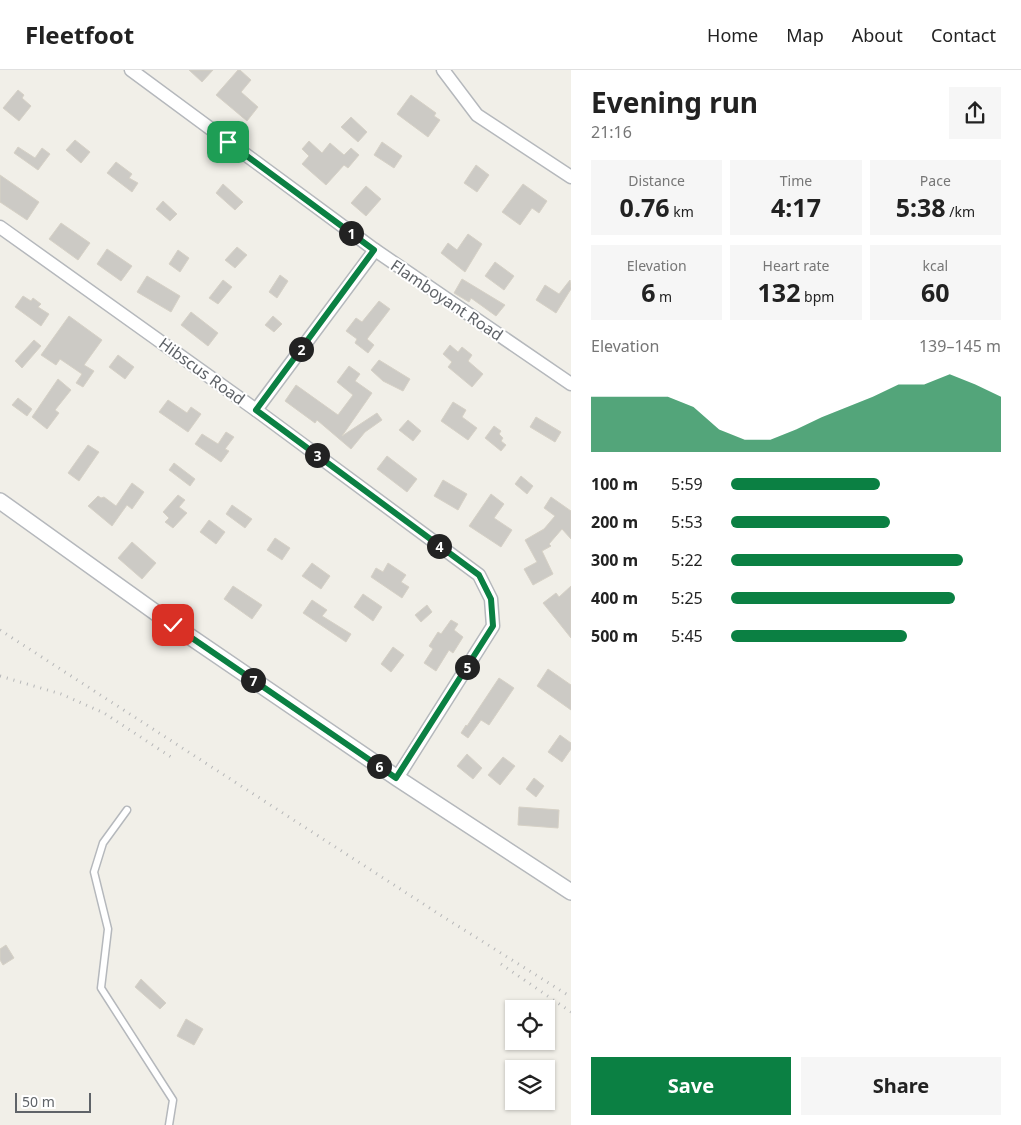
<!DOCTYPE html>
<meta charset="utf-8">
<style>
body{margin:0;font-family:"Noto Sans",sans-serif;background:#f6f6f6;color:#222;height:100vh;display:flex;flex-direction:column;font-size:19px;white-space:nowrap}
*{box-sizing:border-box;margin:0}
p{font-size:16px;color:#767676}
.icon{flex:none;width:28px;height:28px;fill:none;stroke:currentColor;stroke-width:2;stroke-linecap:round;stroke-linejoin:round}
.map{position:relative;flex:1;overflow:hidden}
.details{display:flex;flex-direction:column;background:#fff;width:450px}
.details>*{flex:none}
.tools{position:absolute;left:505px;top:930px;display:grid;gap:10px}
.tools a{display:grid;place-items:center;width:50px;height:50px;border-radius:0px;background:#fff;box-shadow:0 1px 4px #0004;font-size:25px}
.scale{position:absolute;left:15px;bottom:12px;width:76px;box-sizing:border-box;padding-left:5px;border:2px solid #5f6368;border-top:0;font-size:14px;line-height:18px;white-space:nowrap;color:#5f6368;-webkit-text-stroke:4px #fff;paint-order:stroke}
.pin{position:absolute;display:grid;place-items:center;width:42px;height:42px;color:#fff;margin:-21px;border-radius:10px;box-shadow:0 2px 8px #0006}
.km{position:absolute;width:25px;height:25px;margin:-12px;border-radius:50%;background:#222;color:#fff;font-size:14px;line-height:25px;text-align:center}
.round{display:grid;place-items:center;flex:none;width:52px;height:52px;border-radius:0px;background:#f6f6f6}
.summary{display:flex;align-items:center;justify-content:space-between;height:85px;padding:0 20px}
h1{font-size:28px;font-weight:700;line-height:38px}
.metrics{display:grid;grid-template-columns:repeat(3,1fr);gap:8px;height:85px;padding:5px 20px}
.metrics div{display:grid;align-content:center;border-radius:0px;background:#f6f6f6;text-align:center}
.metrics b{font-size:25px;font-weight:700}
.metrics small{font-size:14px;font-weight:400}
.metrics p{font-size:14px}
.chart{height:140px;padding:10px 20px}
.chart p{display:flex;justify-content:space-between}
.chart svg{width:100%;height:90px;margin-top:5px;fill:#0b8043;opacity:.7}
.action{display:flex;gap:10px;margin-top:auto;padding:10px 20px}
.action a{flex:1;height:58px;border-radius:0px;background:#0b8043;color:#fff;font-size:20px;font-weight:700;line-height:58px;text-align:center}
.action a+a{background:#f6f6f6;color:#222}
ul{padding:0 20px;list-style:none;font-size:16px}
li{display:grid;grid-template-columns:80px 60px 1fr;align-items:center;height:38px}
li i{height:12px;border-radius:6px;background:#0b8043}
header{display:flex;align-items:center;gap:30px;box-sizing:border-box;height:70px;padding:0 25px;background:#fff;border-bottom:1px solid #e0e0e0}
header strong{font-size:24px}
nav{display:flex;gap:28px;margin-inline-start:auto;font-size:18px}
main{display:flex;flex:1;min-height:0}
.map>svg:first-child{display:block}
.building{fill:#cccac5;stroke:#d6d1c6}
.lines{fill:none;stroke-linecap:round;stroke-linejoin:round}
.service-casing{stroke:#b5b8bc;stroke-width:9}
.minor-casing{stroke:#b5b8bc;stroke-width:15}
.tertiary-casing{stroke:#b5b8bc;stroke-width:18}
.service{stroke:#fff;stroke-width:6}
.minor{stroke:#fff;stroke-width:12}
.tertiary{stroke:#fff;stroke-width:15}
.rail{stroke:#b6b7b8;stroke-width:3;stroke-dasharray:1 6;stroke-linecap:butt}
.route-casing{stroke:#fff;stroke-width:10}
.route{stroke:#0b8043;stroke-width:6}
.labels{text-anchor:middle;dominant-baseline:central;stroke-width:4;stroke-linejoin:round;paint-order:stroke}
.street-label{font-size:16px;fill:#5f6368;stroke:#fff}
</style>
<header>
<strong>Fleetfoot</strong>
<nav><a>Home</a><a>Map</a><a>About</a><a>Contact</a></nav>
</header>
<main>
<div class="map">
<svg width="571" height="1055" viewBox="0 0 571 1055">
<rect width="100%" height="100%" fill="#f1efe8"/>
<g class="building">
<path d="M189 0H213L202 12Z"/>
<path d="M238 0H240L251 10 241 22 258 37 247 51 216 25Z"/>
<path d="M18 20 24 25 22 28 31 36 19 51 3 38Z"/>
<path d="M411 25 436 43 434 46 440 50 428 67 397 44Z"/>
<path d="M351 47 367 62 358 72 341 57Z"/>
<path d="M75 70 90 82 81 93 66 80Z"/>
<path d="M309 71 322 83 330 73 344 85 351 78 359 85 348 98 344 95 326 115 302 94 309 86 302 79Z"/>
<path d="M382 72 402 86 394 98 374 85Z"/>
<path d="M18 77 35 88 42 78 50 84 38 100 14 83Z"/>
<path d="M116 92 132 104 129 108 138 113 132 122 107 103Z"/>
<path d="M476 95 489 105 477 122 464 113Z"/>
<path d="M0 105 39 132 27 150 0 132Z"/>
<path d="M223 114 243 132 235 140 216 123Z"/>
<path d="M523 114 547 131 539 143 532 138 520 155 502 142Z"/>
<path d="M366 116 381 129 366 146 351 133Z"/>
<path d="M163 131 177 144 170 151 156 139Z"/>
<path d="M61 153 90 173 78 190 49 169Z"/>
<path d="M468 164 482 174 465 202 441 183 448 173 457 180Z"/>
<path d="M237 177 247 185 235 198 225 190Z"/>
<path d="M107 179 132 196 121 211 97 194Z"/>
<path d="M178 180 189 188 180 202 169 194Z"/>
<path d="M495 192 514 206 504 220 485 206Z"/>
<path d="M280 205 288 211 277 228 269 222Z"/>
<path d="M147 206 180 226 171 242 137 222Z"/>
<path d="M462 209 505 235 496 246 471 228 469 232 454 223Z"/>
<path d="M223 210 232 217 218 234 209 228Z"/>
<path d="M570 210 571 219 556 243 536 230 545 215 559 224Z"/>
<path d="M23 226 31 231 33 228 41 234 38 237 49 244 41 256 15 237Z"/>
<path d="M379 231 390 239 367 269 374 275 368 283 355 273 357 269 346 261 356 248 362 252Z"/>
<path d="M191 242 218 263 208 276 181 255Z"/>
<path d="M69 246 102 270 84 295 94 301 83 317 76 313 82 304 60 289 56 295 41 285Z"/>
<path d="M273 246 282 254 274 262 265 255Z"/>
<path d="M34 270 41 276 22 298 15 291Z"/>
<path d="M450 275 458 282 462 277 472 285 468 291 483 304 472 317 448 297 452 292 443 284Z"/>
<path d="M118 285 134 297 125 309 109 297Z"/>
<path d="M379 290 410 309 403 321 383 311 371 300Z"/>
<path d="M349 296 360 304 355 311 372 323 342 366 377 343 382 350 365 362 351 379 317 350 315 353 285 331 296 315 338 345 353 325 337 312Z"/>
<path d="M58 309 71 320 55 340 59 343 47 359 32 347Z"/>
<path d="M18 328 32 339 27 346 12 335Z"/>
<path d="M168 330 187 343 191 337 201 344 188 362 159 342Z"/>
<path d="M453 332 466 340 462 347 477 358 468 370 441 351Z"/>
<path d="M536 347 561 362 555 372 530 357Z"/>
<path d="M408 350 421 361 413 371 399 360Z"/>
<path d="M494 356 501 361 499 364 503 368 501 371 506 375 501 381 485 368Z"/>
<path d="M226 362 234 367 225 379 229 381 221 392 195 374 202 364 218 374Z"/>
<path d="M88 375 99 382 79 411 68 403Z"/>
<path d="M387 386 417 409 407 422 377 399Z"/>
<path d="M174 393 195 409 190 416 169 400Z"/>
<path d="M521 406 533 416 527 424 515 414Z"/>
<path d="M443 410 467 424 458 440 434 426Z"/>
<path d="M132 413 144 422 132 439 127 435 112 456 88 436 98 426 101 428 104 427 116 436Z"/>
<path d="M491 424 504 434 494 448 512 460 501 477 469 456Z"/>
<path d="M178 425 185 430 179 437 187 443 173 458 165 452 169 448 163 442Z"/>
<path d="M551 427 571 441V469L562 459 549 474 551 476 542 481 553 504 533 515 524 499 537 492 525 470 544 459 555 446 544 438Z"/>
<path d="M232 435 252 449 245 458 226 444Z"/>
<path d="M209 450 225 462 216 474 200 462Z"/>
<path d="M275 468 290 478 282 490 267 480Z"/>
<path d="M132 472 156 493 142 509 118 488Z"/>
<path d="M312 493 330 506 321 519 302 506Z"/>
<path d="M388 493 406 505 401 512 409 517 402 528 371 507 376 498 383 502Z"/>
<path d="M233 516 262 535 252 549 224 529Z"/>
<path d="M571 516V568L543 533 556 523 559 527Z"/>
<path d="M363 524 382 537 373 551 354 537Z"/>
<path d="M312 530 327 540 322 546 351 564 346 572 303 543Z"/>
<path d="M427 535 432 542 421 552 415 545Z"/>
<path d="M451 550 458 554 454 560 463 567 453 583 449 580 436 601 424 593 433 579 429 576 438 562 441 564Z"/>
<path d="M393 577 404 585 391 602 381 594Z"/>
<path d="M548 599 571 615V640L537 616Z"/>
<path d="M499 608 514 618 489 655 481 650 468 668 461 663 466 655 467 656Z"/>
<path d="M560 665 571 673V679L562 692 548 682Z"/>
<path d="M467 684 482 698 473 709 457 696Z"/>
<path d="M503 687 515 696 500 715 488 705Z"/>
<path d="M534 708 544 716 536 727 526 719Z"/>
<path d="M519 737 559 740 558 758 518 755Z"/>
<path d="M6 875 14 888 3 895 0 890V879Z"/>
<path d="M141 909 166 933 160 939 135 917Z"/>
<path d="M186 949 203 959 194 975 177 966Z"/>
</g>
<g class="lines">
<g class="service-casing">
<path id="service" d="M127 740 103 773 94 802 108 859 101 918 173 1030 169 1055"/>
</g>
<g class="minor-casing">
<g id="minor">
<path d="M131 0 375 180 571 314"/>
<path d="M443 0 477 45 571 107"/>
<path d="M0 157 256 340 479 505 491 529 493 556 397 708"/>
<path d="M256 340 375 180"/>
</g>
</g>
<g class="tertiary-casing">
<path id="tertiary" d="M0 431 173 555 397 708 571 822"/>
</g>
<use href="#service" class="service"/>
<use href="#minor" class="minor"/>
<use href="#tertiary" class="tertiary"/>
<g class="rail">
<path d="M0 560 442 846 571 927"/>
<path d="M0 606 61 624 104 643 171 687"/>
<path d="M501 894 571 942"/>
</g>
</g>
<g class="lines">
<g class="route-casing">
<path id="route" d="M173 555 396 708 493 556 491 529 479 505 256 340 374 180 228 72"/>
</g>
<use href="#route" class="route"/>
</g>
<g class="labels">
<g class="street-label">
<text transform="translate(447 230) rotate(34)">Flamboyant Road</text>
<text transform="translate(202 301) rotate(36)">Hibscus Road</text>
</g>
</g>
</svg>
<div class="tools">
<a><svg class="icon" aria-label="locate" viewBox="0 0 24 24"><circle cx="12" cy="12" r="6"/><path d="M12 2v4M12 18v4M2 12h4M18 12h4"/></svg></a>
<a><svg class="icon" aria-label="layers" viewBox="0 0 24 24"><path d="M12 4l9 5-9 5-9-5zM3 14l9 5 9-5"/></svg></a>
</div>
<div class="scale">50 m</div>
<div class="pin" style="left:228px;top:72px;background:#1e9e55"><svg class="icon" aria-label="arrive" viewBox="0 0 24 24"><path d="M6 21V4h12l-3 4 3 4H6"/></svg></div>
<div class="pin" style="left:173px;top:555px;background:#d93025"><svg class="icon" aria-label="check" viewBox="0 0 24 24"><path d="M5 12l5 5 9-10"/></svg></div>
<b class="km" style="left:351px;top:163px">1</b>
<b class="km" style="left:301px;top:279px">2</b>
<b class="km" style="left:317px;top:385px">3</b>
<b class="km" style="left:439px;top:476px">4</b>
<b class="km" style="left:467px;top:597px">5</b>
<b class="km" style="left:379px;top:696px">6</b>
<b class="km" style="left:253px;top:610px">7</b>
</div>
<section class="details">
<div class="summary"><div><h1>Evening run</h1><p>21:16</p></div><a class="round"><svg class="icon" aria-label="share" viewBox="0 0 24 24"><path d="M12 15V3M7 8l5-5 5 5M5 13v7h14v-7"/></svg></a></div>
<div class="metrics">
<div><p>Distance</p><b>0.76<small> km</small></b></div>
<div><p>Time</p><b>4:17</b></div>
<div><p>Pace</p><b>5:38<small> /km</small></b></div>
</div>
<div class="metrics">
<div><p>Elevation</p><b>6<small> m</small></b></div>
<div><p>Heart rate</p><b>132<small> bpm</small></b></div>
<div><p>kcal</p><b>60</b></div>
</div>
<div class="chart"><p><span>Elevation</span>139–145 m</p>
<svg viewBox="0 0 160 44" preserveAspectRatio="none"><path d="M0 44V17L10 17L20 17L30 17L40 22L50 33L60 38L70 38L80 33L90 27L100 22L110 17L120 11L130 11L140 6L150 11L160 17V44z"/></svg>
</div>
<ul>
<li><b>100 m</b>5:59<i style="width:55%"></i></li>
<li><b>200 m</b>5:53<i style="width:59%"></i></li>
<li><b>300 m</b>5:22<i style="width:86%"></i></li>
<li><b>400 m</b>5:25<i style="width:83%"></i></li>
<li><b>500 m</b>5:45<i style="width:65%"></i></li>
</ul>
<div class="action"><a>Save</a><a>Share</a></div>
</section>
</main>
